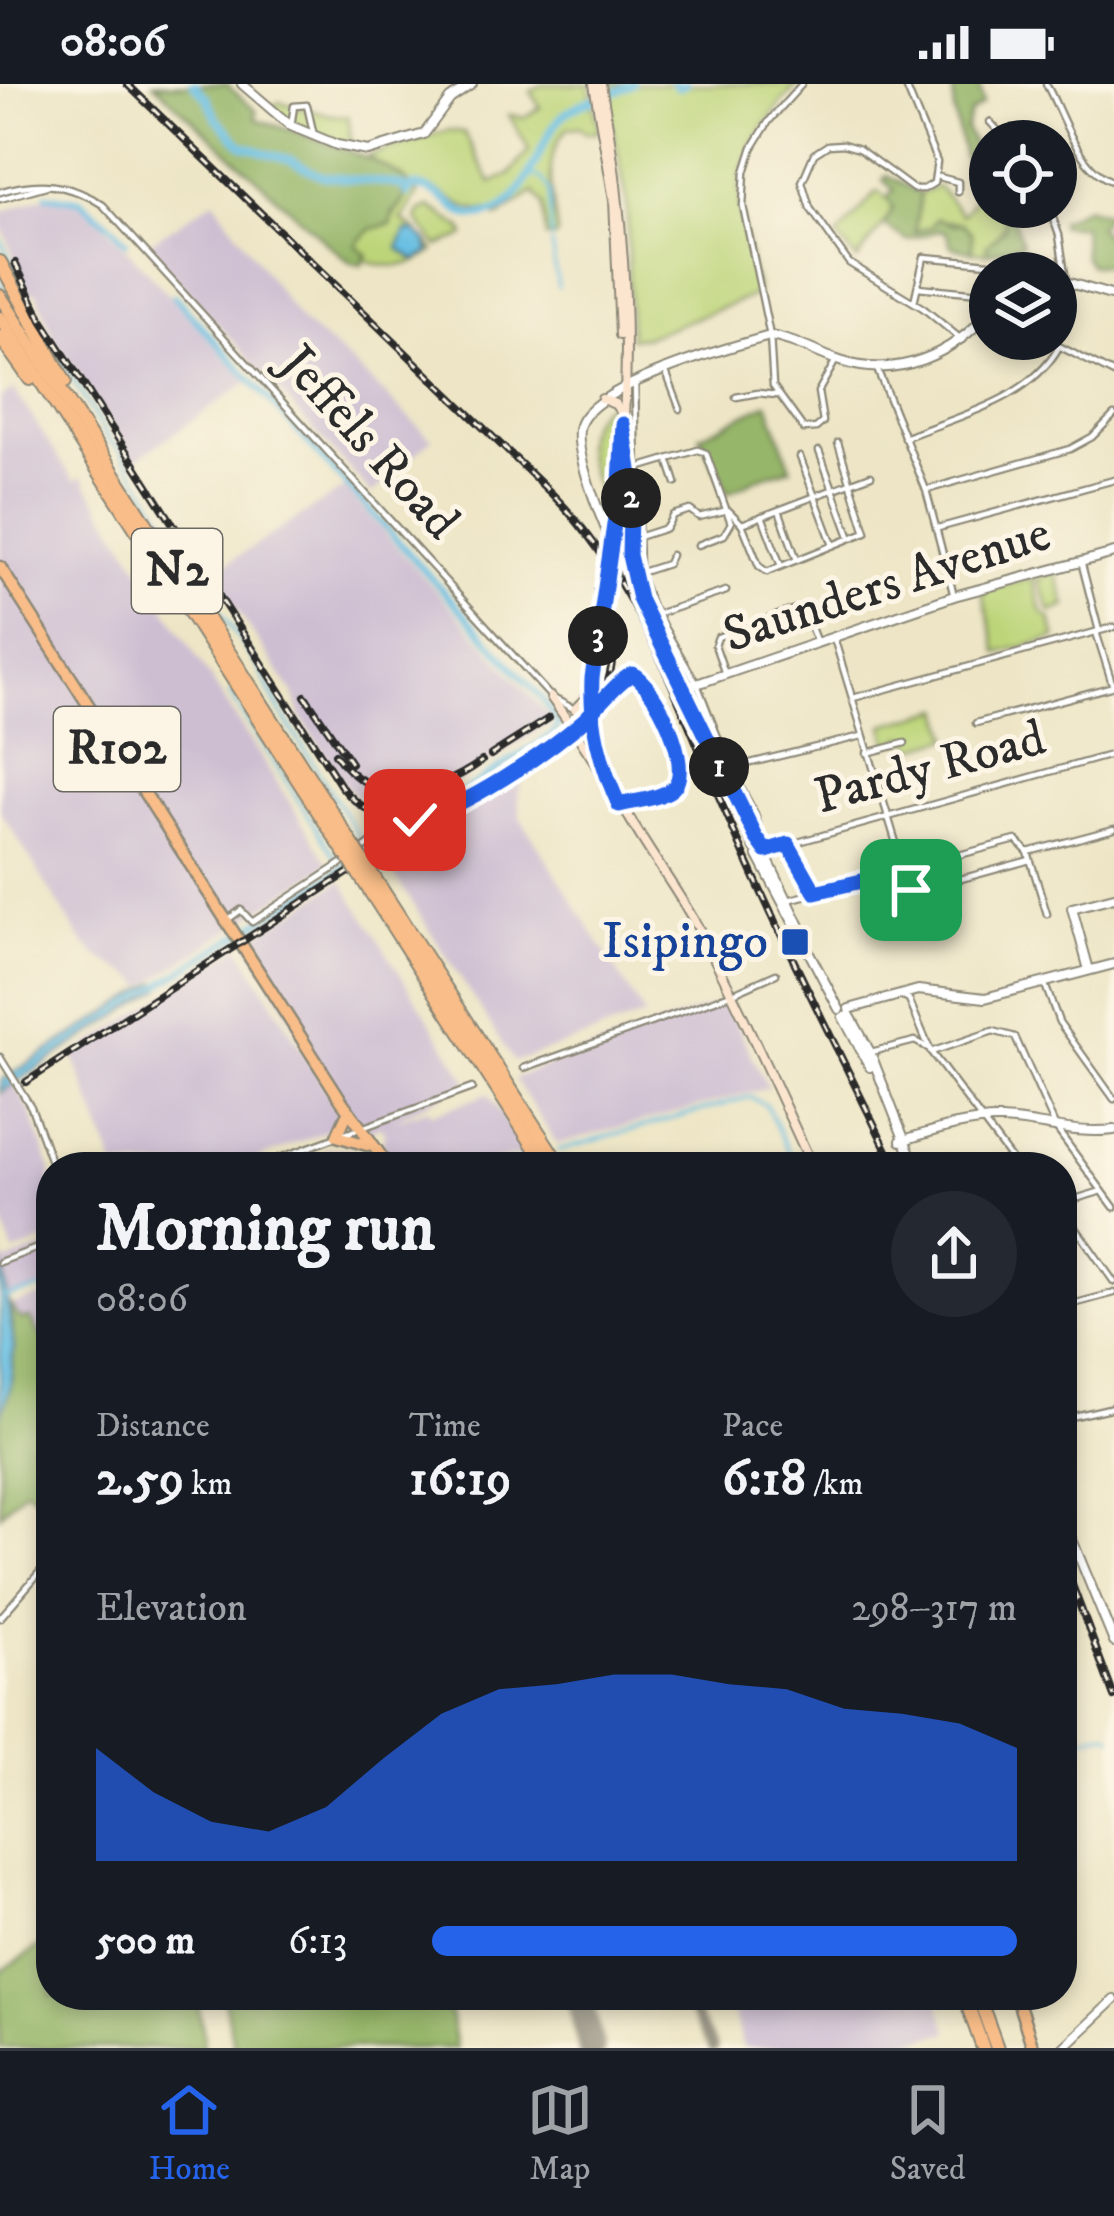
<!DOCTYPE html>
<meta charset="utf-8">
<style>
body{margin:0;font-family:"IM FELL DW Pica",serif;background:#242831;color:#f1f3f6;height:100vh;display:flex;flex-direction:column;font-size:45px;white-space:nowrap}
*{box-sizing:border-box;margin:0}
p{font-size:39px;color:#9ea1a6}
.icon{flex:none;width:66px;height:66px;fill:none;stroke:currentColor;stroke-width:2;stroke-linecap:round;stroke-linejoin:round}
.map{position:relative;flex:1;overflow:hidden}
.side{position:absolute;left:36px;top:1068px;width:1041px;height:858px;display:flex;flex-direction:column;background:#171b24;border-radius:48px;box-shadow:0 6px 18px #0003}
.side>*{flex:none}
.buttons{position:absolute;left:969px;top:36px;display:grid;gap:24px}
.buttons a{display:grid;place-items:center;width:108px;height:108px;border-radius:50%;background:#171b24;box-shadow:0 6px 18px #0003;font-size:60px}
.pin{position:absolute;display:grid;place-items:center;width:102px;height:102px;color:#fff;margin:-51px;border-radius:24px;box-shadow:0 6px 18px #0006}
.km{position:absolute;width:60px;height:60px;margin:-30px;border-radius:50%;background:#222;color:#fff;font-size:33px;line-height:60px;text-align:center}
.round{display:grid;place-items:center;flex:none;width:126px;height:126px;border-radius:63px;background:#242831}
.head{display:flex;align-items:center;justify-content:space-between;height:204px;padding:0 60px}
h1{font-size:66px;font-weight:700;line-height:90px}
.metrics{display:grid;grid-template-columns:repeat(3,1fr);gap:18px;height:204px;padding:12px 60px}
.metrics div{display:grid;align-content:center}
.metrics b{font-size:51px;font-weight:700}
.metrics small{font-size:33px;font-weight:400}
.metrics p{font-size:33px}
.chart{height:336px;padding:24px 60px}
.chart p{display:flex;justify-content:space-between}
.chart svg{width:100%;height:216px;margin-top:12px;fill:#2563eb;opacity:.7}
ul{padding:0 60px;list-style:none;font-size:39px}
li{display:grid;grid-template-columns:192px 144px 1fr;align-items:center;height:90px}
li i{height:30px;border-radius:15px;background:#2563eb}
.status{display:flex;justify-content:space-between;align-items:center;height:84px;padding:0 60px;background:#171b24;direction:ltr}
.status svg{height:33px;fill:currentColor}
.tabs{display:flex;justify-content:space-around;align-items:center;height:168px;border-top:3px solid #363941;background:#171b24;font-size:33px;color:#9ea1a6}
.tabs a{display:grid;justify-items:center;gap:6px}
.tabs .selected{color:#2563eb}
.map>svg:first-child{display:block}
.industrial{fill:#cdbed2}
.green{fill:#bdd579;stroke:#748052;stroke-width:3}
.forest{fill:#96b669;stroke:#60704a;stroke-width:3}
.water{fill:#65bee3;stroke:#487487;stroke-width:3}
.lines{fill:none;stroke-linecap:round;stroke-linejoin:round}
.stream{stroke:#65bee3;stroke-width:3}
.canal{stroke:#65bee3;stroke-width:6}
.river{stroke:#65bee3;stroke-width:8}
.taxiway{stroke:#8c8878;stroke-width:10}
.runway{stroke:#8c8878;stroke-width:27}
.minor-casing{stroke:#8c8878;stroke-width:9}
.tertiary-casing{stroke:#8c8878;stroke-width:12}
.secondary-casing{stroke:#8c8878;stroke-width:12}
.primary-casing{stroke:#8c8878;stroke-width:15}
.motorway-casing{stroke:#8c8878;stroke-width:16}
.minor{stroke:#fff;stroke-width:4.5}
.tertiary{stroke:#fff;stroke-width:8}
.secondary{stroke:#fce5cf;stroke-width:8}
.primary{stroke:#f8bd88;stroke-width:10}
.motorway{stroke:#f8bd88;stroke-width:12}
.rail-casing{stroke:#2b2b2b;stroke-width:8}
.rail{stroke:#fcf5e5;stroke-width:3;stroke-dasharray:9;stroke-linecap:butt}
.minor-bridge-casing{stroke:#8c8878;stroke-width:9;stroke-linecap:butt}
.secondary-bridge-casing{stroke:#8c8878;stroke-width:12;stroke-linecap:butt}
.motorway-bridge-casing{stroke:#8c8878;stroke-width:16;stroke-linecap:butt}
.minor-bridge{stroke:#fff;stroke-width:4.5}
.secondary-bridge{stroke:#fce5cf;stroke-width:8}
.motorway-bridge{stroke:#f8bd88;stroke-width:12}
.route-casing{stroke:#fff;stroke-width:24}
.route{stroke:#2563eb;stroke-width:15}
.transit-dot{fill:#1a4fb4;stroke:#fcf5e5;stroke-width:4.5}
.labels{text-anchor:middle;dominant-baseline:central;stroke-width:10;stroke-linejoin:round;paint-order:stroke}
.shield{fill:#fcf5e5;stroke:#6a6863;stroke-width:3}
.shield-label{font-size:48px;font-weight:bold;fill:#2b2b2b}
.street-label{font-size:51px;fill:#2b2b2b;stroke:#fcf5e5}
.transit-label{font-size:51px;fill:#164399;stroke:#fcf5e5;text-anchor:end}
</style>
<div class="status"><b>08:06</b><svg viewBox="0 0 49 12"><path d="M0 12V9h3v3zM5 12V6h3v6zM10 12V3h3v9zM15 12V0h3v12zM26 1h20v11H26zM47 4h2v5h-2z"/></svg></div>
<div class="map">
<svg width="1114" height="1964" viewBox="0 0 1114 1964">
<rect width="100%" height="100%" fill="#fcf5e5"/>
<filter id="ink" filterUnits="userSpaceOnUse"><feTurbulence type="fractalNoise" baseFrequency=".00833" numOctaves="2"/><feDisplacementMap in="SourceGraphic" scale="24" xChannelSelector="R" yChannelSelector="G"/><feConvolveMatrix kernelMatrix="1 2 1 2 8 2 1 2 1" color-interpolation-filters="sRGB"/></filter>
<filter id="wash" filterUnits="userSpaceOnUse"><feTurbulence type="fractalNoise" baseFrequency=".004" numOctaves="4" result="noise"/><feDisplacementMap in="SourceGraphic" scale="48" xChannelSelector="R" yChannelSelector="G"/><feGaussianBlur stdDeviation="2.7" result="paint"/><feColorMatrix in="noise" values="0 0 0 0 0 0 0 0 0 0 0 0 0 0 0 0 0 1.4 0 .05"/><feComposite in="paint" operator="in"/></filter>
<g filter="url(#wash)">
<rect width="100%" height="100%" fill="#ede5c5"/>
<g class="industrial">
<path d="M64 113 91 126 248 298 138 374 132 373 55 255 36 208 29 210 0 138V129L39 114Z"/>
<path d="M214 116 301 238 343 271 432 355 372 410 146 161Z"/>
<path d="M14 305 74 397 82 393 329 780 144 903 137 894 96 872 81 856 0 727V314Z"/>
<path d="M344 404 553 637 404 733 374 726 348 706 300 632 293 609 233 520 217 486Z"/>
<path d="M527 677 518 711 520 733 645 932 514 978 382 771Z"/>
<path d="M342 797 468 998 392 1037 429 1025 432 1030 488 1010 526 1069 471 1083H400L382 1060 385 1048 380 1042 359 1052 247 858Z"/>
<path d="M239 863 342 1032 339 1042 237 1083H115L73 971Z"/>
<path d="M719 919 728 923 768 1004 557 1060 514 994Z"/>
<path d="M14 1000 30 1027 51 1086V1154L14 1169 0 1131V1012Z"/>
<path d="M341 1064 356 1065 379 1083H274L317 1073 327 1065Z"/>
<path d="M51 1162V1201L6 1212 1 1179Z"/>
<path d="M51 1210V1268L30 1235H20L10 1221Z"/>
<path d="M728 1911H936L949 1948 880 1964H743Z"/>
</g>
<g class="green">
<path d="M543 0H589L599 47 586 49 580 43 568 44C540 72 554 115 557 151L554 154 546 153 543 120 534 108 498 133 487 126C456 131 441 96 410 101 400 86 380 86 369 72L448 46 464 48 491 99 509 91 529 66 509 31 524 33 540 24 531 7Z"/>
<path d="M605 0H798C724 82 733 107 758 210L645 253 630 254 627 117Z"/>
<path d="M280 18C304 24 322 32 348 32L352 63 293 39 269 23Z"/>
<path d="M938 102 962 131 978 110H990V123L1002 126 1005 139 988 169 972 168V149L958 138 935 136 931 143 915 148 920 110Z"/>
<path d="M413 106 419 107 402 136 415 146 406 147 398 164 416 177 430 169 426 156 434 167C416 183 387 186 365 176L368 171 355 161 371 145 391 140C393 127 404 122 404 110L408 112Z"/>
<path d="M878 107 892 120 891 130 857 176 837 153Z"/>
<path d="M430 123 462 144 465 152 438 162 417 136 420 127Z"/>
<path d="M605 321 614 324 616 368 608 429C593 391 567 352 605 321Z"/>
<path d="M1056 487 1066 522 1051 528 1038 496Z"/>
<path d="M1032 494 1042 528 1051 536 1056 554 998 569 982 507Z"/>
<path d="M942 625 950 654 915 664 905 652 889 661 884 641Z"/>
</g>
<g class="forest">
<path d="M154 0H226L257 28 255 33 259 36C290 46 394 78 410 101L404 109V116L393 129 391 140 371 145 356 161 366 170 362 181 350 178 328 160Z"/>
<path d="M953 0H979L983 20 970 30 966 45 980 75 990 79V110H978L979 84 966 82 954 28Z"/>
<path d="M887 91 920 110 915 148 931 143 937 134 951 140 962 139 972 149V168L951 162 947 150 942 146 907 156 884 142 893 124 887 114 894 106 883 96Z"/>
<path d="M998 123H1010L1022 160 988 169 986 162 1004 144 1003 128Z"/>
<path d="M1084 123 1109 130 1098 142 1114 164V181H1090L1084 172 1083 142H1060L1059 137Z"/>
<path d="M768 319 791 384 756 395 728 409 700 352Z"/>
<path d="M10 1221 20 1235 30 1234 51 1268V1425L25 1405 0 1431V1333L10 1304 14 1264Z"/>
<path d="M51 1855V1911H196L204 1950 203 1964H0V1888Z"/>
<path d="M223 1911H447L456 1964H234Z"/>
</g>
<g class="water">
<path d="M406 147H414L426 156 429 169 416 176 398 164Z"/>
<path d="M157 898 161 904 0 1009 2 996Z"/>
<path d="M0 1165 14 1263 10 1304 0 1333Z"/>
</g>
<g class="lines">
<g class="stream">
<path d="M531 91 542 95 550 107 551 155"/>
<path d="M0 154 35 231"/>
<path d="M551 160 558 203"/>
<path d="M0 198 29 244"/>
<path d="M43 245 110 358 118 363 171 444 189 483 259 584 280 626 363 760"/>
<path d="M234 607 230 610 337 776"/>
<path d="M559 1066 750 1013 766 1021 796 1083"/>
<path d="M494 1083 532 1073"/>
<path d="M6 1213 51 1203"/>
<path d="M1062 1658 1104 1649 1113 1652"/>
</g>
<g class="canal">
<path d="M46 111 81 117 109 140"/>
<path d="M113 143 126 158"/>
<path d="M157 903 553 650 559 641 543 616 174 212"/>
</g>
<g class="river">
<path d="M193 0 207 14 217 35 243 62 291 76 322 92 394 100 404 103 408 110 412 103C441 100 455 134 477 132 529 128 532 69 558 37 574 16 610 14 632 0"/>
<path d="M674 0 679 3 685 0"/>
</g>
<path class="taxiway" d="M682 1911 713 1964"/>
<path class="runway" d="M579 1911 591 1964"/>
</g>
</g>
<g filter="url(#ink)">
<g class="lines">
<g class="minor-casing">
<g id="minor">
<path d="M802 0 769 37 753 63 745 88 743 122 770 252 773 302 804 345 816 344 823 338 818 308 836 276"/>
<path d="M905 0 937 78 934 99 924 105H913L859 65 843 60 828 61 814 70 802 98 810 124 849 179 923 224 962 256"/>
<path d="M1046 0C1064 32 1077 85 1114 98"/>
<path d="M990 38 1008 57"/>
<path d="M291 42 294 22 307 21 314 52"/>
<path d="M939 93 958 98V108"/>
<path d="M0 108C37 96 70 99 103 121L551 613 572 624H592"/>
<path d="M0 115 46 102"/>
<path d="M1049 123 1059 151 1066 197"/>
<path d="M918 203 990 210"/>
<path d="M914 218 924 173 989 179 996 189"/>
<path d="M1045 255 1114 290"/>
<path d="M877 285 926 406 954 512"/>
<path d="M666 288 680 325"/>
<path d="M635 298 639 489 652 523 697 600 730 684 755 730 758 740 754 750"/>
<path d="M736 313 758 309 776 311"/>
<path d="M904 354C957 332 1029 317 1059 263"/>
<path d="M819 367 850 452"/>
<path d="M800 373 833 461"/>
<path d="M668 375 676 399"/>
<path d="M638 384 698 366 706 369 731 439 724 451 698 461"/>
<path d="M926 406 1070 365 1092 353 1114 331"/>
<path d="M779 426 797 476"/>
<path d="M762 432 781 482"/>
<path d="M742 440 759 482 767 488 866 448 838 359"/>
<path d="M938 444 1114 396"/>
<path d="M638 453 666 444 673 431 690 426 699 433 728 426 742 440 871 391"/>
<path d="M1081 477 1099 547"/>
<path d="M639 489 667 480 671 471"/>
<path d="M657 530 726 507"/>
<path d="M1096 548 1112 599"/>
<path d="M834 554 910 805 917 807 1030 776"/>
<path d="M725 590 715 561 718 553 795 525 806 531 817 559"/>
<path d="M853 614 1114 543"/>
<path d="M976 639 1114 602"/>
<path d="M867 669 905 659"/>
<path d="M730 684 862 652"/>
<path d="M433 732 448 727 576 642 631 590C650 597 678 655 680 676 681 688 678 695 672 705L624 719"/>
<path d="M788 760 815 807"/>
<path d="M362 766 392 744 413 736"/>
<path d="M766 767 1114 670"/>
<path d="M1028 768 1114 745"/>
<path d="M788 816 1016 756 1028 768 1047 830"/>
<path d="M226 837 241 826 252 838 347 776"/>
<path d="M1044 898 1059 938 1114 1015"/>
<path d="M900 911 909 916 931 968 1017 1083"/>
<path d="M871 968 915 957 928 964"/>
<path d="M931 968 993 947 1015 953 1056 1044 1114 1123"/>
<path d="M0 973 31 1023 53 1083"/>
<path d="M524 984 731 910 776 890"/>
<path d="M345 1050 472 1004"/>
<path d="M255 1083 334 1054"/>
<path d="M1062 1119 1102 1107"/>
<path d="M1062 1124 1114 1198"/>
<path d="M0 1178 51 1159"/>
<path d="M1062 1223 1114 1209"/>
<path d="M1062 1335 1114 1323"/>
<path d="M0 1534 51 1475"/>
</g>
</g>
<g class="tertiary-casing">
<g id="tertiary">
<path d="M242 0 291 42 337 61 368 67 424 50 450 15 472 0"/>
<path d="M1056 195 1114 212"/>
<path d="M623 342C640 394 621 448 634 499"/>
<path d="M638 514 738 722 761 761"/>
<path d="M639 515C621 484 570 372 580 341 594 301 729 263 770 252 796 256 815 269 840 277 898 296 953 270 990 227"/>
<path d="M682 605 954 512 1114 469"/>
<path d="M739 729 755 765"/>
<path d="M765 770 801 844"/>
<path d="M758 772 839 925"/>
<path d="M1089 886 1072 824 1114 813"/>
<path d="M849 925 918 906 985 914 1114 880"/>
<path d="M849 930 870 968 915 1083"/>
<path d="M843 933 870 983"/>
<path d="M901 1057C933 1047 968 1035 1002 1036 1041 1038 1075 1051 1114 1046"/>
<path d="M1062 1431 1114 1558"/>
<path d="M1063 1964 1114 1916"/>
</g>
</g>
<g class="secondary-casing">
<g id="secondary">
<path d="M594 0 614 116 620 251"/>
<path d="M601 0C627 144 635 291 614 436"/>
<path d="M602 315 615 320 622 329"/>
<path d="M551 613 569 639"/>
<path d="M592 624 599 544"/>
<path d="M575 625 591 609"/>
<path d="M593 637C608 724 661 775 701 849 742 925 776 1005 813 1083"/>
<path d="M576 649 602 689"/>
</g>
</g>
<g class="primary-casing">
<g id="primary">
<path d="M0 483 341 1016 389 1083"/>
<path d="M346 1032 337 1052 367 1061"/>
<path d="M1016 1911 1033 1964"/>
</g>
</g>
<g class="motorway-casing">
<g id="motorway">
<path d="M0 178 65 298"/>
<path d="M0 212 354 763"/>
<path d="M0 234 345 769"/>
<path d="M0 253 30 295"/>
<path d="M368 784 561 1083"/>
<path d="M359 790 547 1083"/>
<path d="M964 1911 983 1964"/>
<path d="M978 1911 997 1964"/>
</g>
</g>
<use href="#minor" class="minor"/>
<use href="#tertiary" class="tertiary"/>
<use href="#secondary" class="secondary"/>
<use href="#primary" class="primary"/>
<use href="#motorway" class="motorway"/>
<g class="rail-casing">
<g id="rail">
<path d="M127 0 552 410C638 496 678 619 726 729 777 849 838 965 895 1083"/>
<path d="M15 179 42 236 341 702C364 731 394 741 430 732"/>
<path d="M305 612 351 679"/>
<path d="M335 670C373 725 435 711 482 677"/>
<path d="M491 671 549 634"/>
<path d="M26 998 583 636C620 599 620 550 597 506"/>
<path d="M1062 1474 1114 1613"/>
</g>
</g>
<use href="#rail" class="rail"/>
<g class="minor-bridge-casing">
<path id="minor-bridge" d="M415 735 433 732"/>
</g>
<g class="secondary-bridge-casing">
<g id="secondary-bridge">
<path d="M599 544 614 436"/>
<path d="M592 624 593 637"/>
<path d="M569 639 576 649"/>
</g>
</g>
<g class="motorway-bridge-casing">
<g id="motorway-bridge">
<path d="M354 763 368 784"/>
<path d="M345 769 359 790"/>
</g>
</g>
<use href="#minor-bridge" class="minor-bridge"/>
<use href="#secondary-bridge" class="secondary-bridge"/>
<use href="#motorway-bridge" class="motorway-bridge"/>
</g>
</g>
<g class="lines" filter="url(#ink)">
<g class="route-casing">
<path id="route" d="M415 736C462 726 548 668 585 635 600 621 615 599 632 590 654 599 695 683 673 704 661 715 633 717 619 721 600 679 590 640 592 594L620 399 623 340 631 392 629 471 639 515 756 753 766 767 788 760 815 808 904 787 911 806"/>
</g>
<use href="#route" class="route"/>
</g>
<rect class="transit-dot" x="780" y="843" width="30" height="30" rx="6"/>
<g class="labels">
<g class="shield">
<rect x="132" y="445" width="90" height="84" rx="9"/>
<rect x="54" y="623" width="126" height="84" rx="9"/>
</g>
<g class="shield-label">
<text x="177" y="487">N2</text>
<text x="117" y="665">R102</text>
</g>
<g class="street-label">
<text transform="translate(369 359) rotate(48)">Jeffels Road</text>
<text transform="translate(887 501) rotate(-18)">Saunders Avenue</text>
<text transform="translate(930 684) rotate(-15)">Pardy Road</text>
</g>
<g class="transit-label">
<text x="768" y="858">Isipingo</text>
</g>
</g>
</svg>
<div class="buttons">
<a><svg class="icon" aria-label="locate" viewBox="0 0 24 24"><circle cx="12" cy="12" r="6"/><path d="M12 2v4M12 18v4M2 12h4M18 12h4"/></svg></a>
<a><svg class="icon" aria-label="layers" viewBox="0 0 24 24"><path d="M12 4l9 5-9 5-9-5zM3 14l9 5 9-5"/></svg></a>
</div>
<div class="pin" style="left:911px;top:806px;background:#1e9e55"><svg class="icon" aria-label="arrive" viewBox="0 0 24 24"><path d="M6 21V4h12l-3 4 3 4H6"/></svg></div>
<div class="pin" style="left:415px;top:736px;background:#d93025"><svg class="icon" aria-label="check" viewBox="0 0 24 24"><path d="M5 12l5 5 9-10"/></svg></div>
<b class="km" style="left:719px;top:683px">1</b>
<b class="km" style="left:631px;top:414px">2</b>
<b class="km" style="left:598px;top:552px">3</b>
<section class="side">
<div class="head"><div><h1>Morning run</h1><p>08:06</p></div><a class="round"><svg class="icon" aria-label="share" viewBox="0 0 24 24"><path d="M12 15V3M7 8l5-5 5 5M5 13v7h14v-7"/></svg></a></div>
<div class="metrics">
<div><p>Distance</p><b>2.59<small> km</small></b></div>
<div><p>Time</p><b>16:19</b></div>
<div><p>Pace</p><b>6:18<small> /km</small></b></div>
</div>
<div class="chart"><p><span>Elevation</span>298–317 m</p>
<svg viewBox="0 0 160 44" preserveAspectRatio="none"><path d="M0 44V21L10 30L20 36L30 38L40 33L50 23L60 14L70 9L80 8L90 6L100 6L110 8L120 9L130 13L140 14L150 16L160 21V44z"/></svg>
</div>
<ul>
<li><b>500 m</b>6:13<i style="width:100%"></i></li>
</ul>
</section>
</div>
<nav class="tabs">
<a class="selected"><svg class="icon" aria-label="home" viewBox="0 0 24 24"><path d="M3 11l9-7 9 7M6 9v11h12V9"/></svg>Home</a>
<a><svg class="icon" aria-label="map" viewBox="0 0 24 24"><path d="M3 6l6-2 6 2 6-2v14l-6 2-6-2-6 2zM9 4v14M15 6v14"/></svg>Map</a>
<a><svg class="icon" aria-label="saved" viewBox="0 0 24 24"><path d="M7 4h10v16l-5-4-5 4z"/></svg>Saved</a>
</nav>
